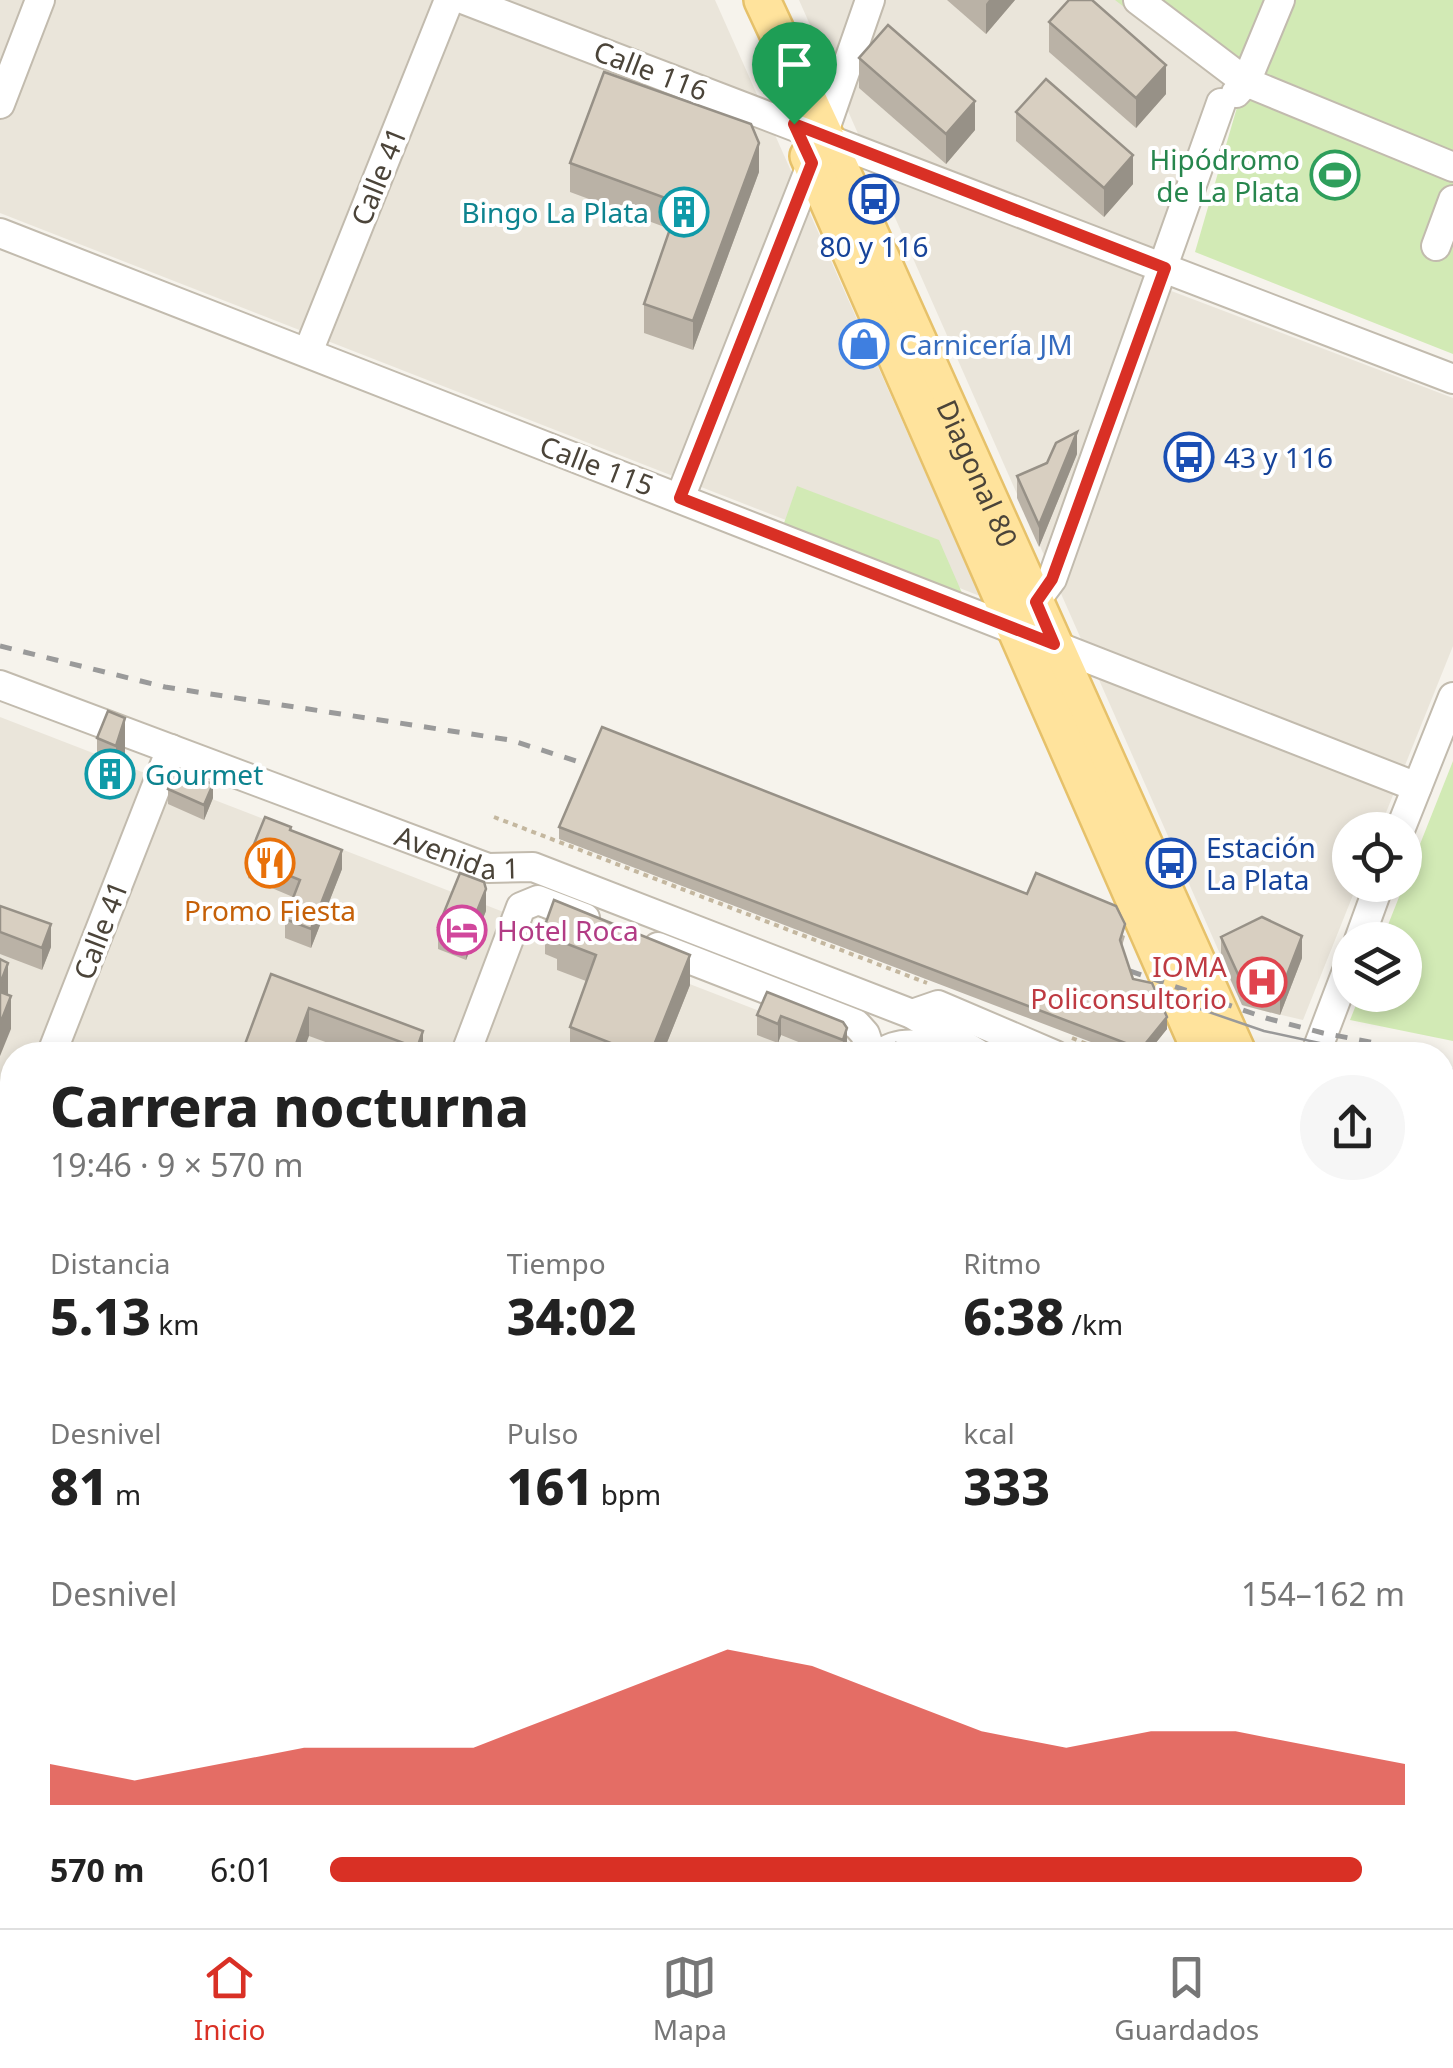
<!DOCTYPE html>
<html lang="es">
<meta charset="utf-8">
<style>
body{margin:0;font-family:"Noto Sans",sans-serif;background:#f6f6f6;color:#222;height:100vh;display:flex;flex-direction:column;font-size:38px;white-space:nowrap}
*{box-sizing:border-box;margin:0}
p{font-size:32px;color:#767676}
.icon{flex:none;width:55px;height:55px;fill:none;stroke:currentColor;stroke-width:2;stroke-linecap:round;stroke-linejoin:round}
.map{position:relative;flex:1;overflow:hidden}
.details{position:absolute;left:0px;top:1042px;width:1455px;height:888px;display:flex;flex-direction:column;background:#fff;border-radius:40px 40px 0 0;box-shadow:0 5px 15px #0003}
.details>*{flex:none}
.tools{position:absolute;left:1332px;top:812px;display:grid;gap:20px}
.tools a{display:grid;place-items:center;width:90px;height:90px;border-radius:50%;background:#fff;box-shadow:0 5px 15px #0003;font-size:50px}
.pin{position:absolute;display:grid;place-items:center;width:85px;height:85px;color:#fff;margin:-102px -42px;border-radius:50% 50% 50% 0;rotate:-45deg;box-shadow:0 0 10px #0007}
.pin .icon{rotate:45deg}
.round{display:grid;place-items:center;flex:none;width:105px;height:105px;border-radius:52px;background:#f6f6f6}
.head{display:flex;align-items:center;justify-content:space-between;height:170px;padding:0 50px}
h1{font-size:55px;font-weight:800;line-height:75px}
.metrics{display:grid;grid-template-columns:repeat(3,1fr);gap:15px;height:170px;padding:10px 50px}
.metrics div{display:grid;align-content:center}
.metrics b{font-size:50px;font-weight:800}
.metrics small{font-size:28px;font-weight:400}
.metrics p{font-size:28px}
.chart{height:280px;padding:20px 50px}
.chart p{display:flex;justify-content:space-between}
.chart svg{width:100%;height:180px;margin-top:10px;fill:#d93025;opacity:.7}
ul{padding:0 50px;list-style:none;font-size:32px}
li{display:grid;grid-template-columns:160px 120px 1fr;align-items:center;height:75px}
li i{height:25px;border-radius:12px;background:#d93025}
.menu{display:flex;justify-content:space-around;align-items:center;height:140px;border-top:2px solid #e0e0e0;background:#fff;font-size:28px;color:#767676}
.menu a{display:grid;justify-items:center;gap:5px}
.menu .selected{color:#d93025}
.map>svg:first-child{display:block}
.residential{fill:#eae5da}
.green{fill:#d2eab5}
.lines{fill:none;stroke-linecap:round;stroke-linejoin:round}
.minor-casing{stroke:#c2bbae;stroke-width:32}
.major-casing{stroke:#e6c16a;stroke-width:40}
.path{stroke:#c4b79f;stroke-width:4;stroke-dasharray:5 5;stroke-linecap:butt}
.minor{stroke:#fff;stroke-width:28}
.major{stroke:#ffe39c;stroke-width:35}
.tram{stroke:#9a9a9a;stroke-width:2.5}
.rail{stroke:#9a9a9a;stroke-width:5;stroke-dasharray:12 12;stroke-linecap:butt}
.wall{fill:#bab2a6}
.shaded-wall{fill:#979187}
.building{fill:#d8cfc1;stroke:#979187;stroke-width:2.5}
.route-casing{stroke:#fff;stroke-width:20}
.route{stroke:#d93025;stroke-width:12}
.labels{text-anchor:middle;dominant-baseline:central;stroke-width:8;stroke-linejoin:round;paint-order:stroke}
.street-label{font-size:28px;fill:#4b4439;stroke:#fff}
.leisure-label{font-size:28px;fill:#27864d;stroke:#fff;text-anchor:end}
.culture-label{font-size:28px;fill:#0d838f;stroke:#fff;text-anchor:end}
.transit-label{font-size:28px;fill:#164399;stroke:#fff;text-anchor:start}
.shop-label{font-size:28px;fill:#366cbe;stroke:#fff;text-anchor:start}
.food-label{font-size:28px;fill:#c56008;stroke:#fff}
.hotel-label{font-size:28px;fill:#b23c85;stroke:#fff;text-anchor:start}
.health-label{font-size:28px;fill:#be3a42;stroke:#fff;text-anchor:end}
</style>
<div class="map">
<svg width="1453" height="1928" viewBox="0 0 1453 1928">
<rect width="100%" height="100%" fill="#f6f3ec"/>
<g class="residential">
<path d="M0 0H715L980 596 0 213Z"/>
<path d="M799 0H1127L1228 82 1145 281 1453 398V646L1379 830H1350V885H1357L1303 1020 1243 1006Z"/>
<path d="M0 717 873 1055H12V1673L0 1707Z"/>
<path d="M1442 1085 1453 1086V1204L1443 1199Z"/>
<path d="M1442 1254 1453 1258V1483L1442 1460Z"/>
<path d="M1443 1642 1453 1666V1928H1125L1096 1918H1442Z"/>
<path d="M155 1918H933L929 1928H151Z"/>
</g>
<g class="green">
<path d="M1115 0H1453V354L1195 252 1240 97Z"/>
<path d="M797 486 939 540 962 593 783 526Z"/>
<path d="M1453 761V1041L1350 1020 1360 995H1405V940H1382Z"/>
</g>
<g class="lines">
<g class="minor-casing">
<g id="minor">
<path d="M465 0 1453 379"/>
<path d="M1138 0 1246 82 1453 167"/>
<path d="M1236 93 1246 82 1280 0"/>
<path d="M0 104 40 0"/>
<path d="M0 233 1417 787"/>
<path d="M1436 246 1453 200"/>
<path d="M308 352 449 0"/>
<path d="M680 498 823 135 870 0"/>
<path d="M1026 614 1052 579 1221 103"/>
<path id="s1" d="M0 685 488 868 533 867 912 1014 980 1055"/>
<path d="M1400 830 1453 697"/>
<path d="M1359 940 1379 885"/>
<path d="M658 947 856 1024 865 1034 872 1055"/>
<path d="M912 1014 938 1005 1055 1055"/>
<path d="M51 1055 171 749"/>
<path d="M465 1055 521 907 538 900 585 918"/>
<path d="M879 1055C904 1035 937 1049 965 1055"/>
<path d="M1315 1055 1350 963"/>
<path d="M0 1105 12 1110"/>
<path d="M0 1186 12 1154"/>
<path d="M0 1512 12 1517"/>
<path d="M1442 1658 1453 1662"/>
<path d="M0 1775 12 1769"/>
<path d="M1442 1837 1453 1808"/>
<path d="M1027 1918 1055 1928"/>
<path d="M97 1925 106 1928"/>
<path d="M131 1928 135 1918"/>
<path d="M548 1928 552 1918"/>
<path d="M1409 1928 1413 1918"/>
</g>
</g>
<g class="major-casing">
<g id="major">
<path id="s2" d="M762 0 858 206 1239 1055"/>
<path d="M808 156 1202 1055"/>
<path d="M1442 1217 1453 1224"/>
<path d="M1442 1512 1453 1536"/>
<path d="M1442 1587 1453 1611"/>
<path d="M959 1928 963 1918"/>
<path d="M988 1928 992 1918"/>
</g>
</g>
<g class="path">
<path d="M494 817 927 983"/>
<path d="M1072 1038 1114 1055"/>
<path d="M1442 1263 1453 1267"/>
</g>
<use href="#minor" class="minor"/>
<use href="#major" class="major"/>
<g class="tram">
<path d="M1130 985 1264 1031 1375 1055"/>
<path d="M1442 1068 1453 1070"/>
</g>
<g class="rail">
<path d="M0 646 165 687 510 740 589 765"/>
<path d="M1107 963 1266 1018 1323 1033 1438 1055"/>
</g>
</g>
<g class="wall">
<path d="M947 0H1015L986 34Z"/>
<path d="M1049 22 1166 94 1136 128 1049 52Z"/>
<path d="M859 58 975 130 946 164 859 88Z"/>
<path d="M1016 112 1133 184 1104 217 1016 141Z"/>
<path d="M570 163 759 172 693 350 644 333V304L670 229 570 192Z"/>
<path d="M1077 454 1039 547 1017 498V476L1047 463Z"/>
<path d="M108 711 125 761 116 789 97 780V738Z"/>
<path d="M168 789 213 798 204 820 168 804Z"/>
<path d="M559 827 1027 894 1125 936 1122 946 1133 979 1167 1029 1146 1055H1125L559 839Z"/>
<path d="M291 831 342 869 311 948 285 938V919L293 897 248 878V859Z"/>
<path d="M0 906 51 947 42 970 0 954Z"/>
<path d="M486 911 466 960 438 949V927Z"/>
<path d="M545 925 690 985 662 1055H570V1027L586 981 557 970V959L545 954Z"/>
<path d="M1221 937 1302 958 1280 1015 1242 1005 1221 959Z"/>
<path d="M271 974 423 1031V1055H361L309 1036Z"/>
<path d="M767 992 843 1022 847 1048 844 1055H831L781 1035 778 1043 757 1035V1015Z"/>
<path d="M0 1777 12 1782V1914L0 1909Z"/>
<path d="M21 1918H90V1928H49Z"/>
</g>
<g class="shaded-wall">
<path d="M989 0H1015L986 34V4Z"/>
<path d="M1166 65V94L1136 128V98Z"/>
<path d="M975 101V130L946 164V134Z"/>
<path d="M759 143V172L693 350V321Z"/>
<path d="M1133 155V184L1104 217V188Z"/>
<path d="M1077 432V454L1039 547V525Z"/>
<path d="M125 718V761L116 789V746Z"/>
<path d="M213 784V798L204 820V805Z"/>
<path d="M342 850V869L311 948V929Z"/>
<path d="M486 889V911L466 960V938Z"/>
<path d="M51 924V947L42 970V948Z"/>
<path d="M1302 936V958L1280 1015V993Z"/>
<path d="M690 955V985L662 1055H650Z"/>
<path d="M8 963V995L0 1016V984Z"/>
<path d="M11 996V1029L0 1056V1024Z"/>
<path d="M309 1008V1036L302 1055H292Z"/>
<path d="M781 1016V1035L778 1043V1024Z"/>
<path d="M1167 1017V1029L1146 1055H1141V1049Z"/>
<path d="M847 1028V1048L844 1055H843V1040Z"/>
<path d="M423 1031V1055H417V1048Z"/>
</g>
<g class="building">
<path d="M1069 0H1092L1166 65 1136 98 1049 22Z"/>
<path d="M888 25 975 101 946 134 859 58Z"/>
<path d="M604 72 751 124 759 143 693 321 644 304 679 203 570 163Z"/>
<path d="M1046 79 1133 155 1104 188 1016 112Z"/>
<path d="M1077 432 1039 525 1017 476 1047 463 1056 443Z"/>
<path d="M108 711 125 718 116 746 97 738Z"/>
<path d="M602 727 1027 894 1036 873 1116 906 1125 924 1120 940 1133 979 1152 983 1167 1017 1141 1049 559 827Z"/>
<path d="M176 770 213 784 204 805 168 789Z"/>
<path d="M265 817 291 827 290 830 342 850 311 929 285 919 300 880 248 859Z"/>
<path d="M460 873 484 882 486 889 466 938 438 927Z"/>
<path d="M554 900 690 955 650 1055H641L570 1027 596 955 557 940 560 931 545 925Z"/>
<path d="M0 906 51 924 42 948 0 932Z"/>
<path d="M1262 917 1302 936 1280 993 1242 983 1221 937Z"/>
<path d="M0 959 8 963 0 984Z"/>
<path d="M271 974 423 1031 417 1048 309 1008 292 1055H241Z"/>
<path d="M0 992 11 996 0 1024Z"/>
<path d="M767 992 843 1022 847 1028 843 1040 781 1016 778 1024 757 1015Z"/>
<path d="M896 1043 911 1046 908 1055H891Z"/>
<path d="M0 1777 12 1782V1885L0 1880Z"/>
</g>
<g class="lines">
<g class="route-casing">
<path id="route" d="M794 124 1165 268 1052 579 1036 602 1054 644 680 498 812 163Z"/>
</g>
<use href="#route" class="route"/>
</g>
<defs>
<g id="stadium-ring" transform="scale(2.5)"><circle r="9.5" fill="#fff" stroke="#2e9e5b" stroke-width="1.5"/><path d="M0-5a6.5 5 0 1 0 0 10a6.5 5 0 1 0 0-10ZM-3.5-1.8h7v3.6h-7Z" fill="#2e9e5b"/></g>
<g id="bus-ring" transform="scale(2.5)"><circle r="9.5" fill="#fff" stroke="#1a4fb4" stroke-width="1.5"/><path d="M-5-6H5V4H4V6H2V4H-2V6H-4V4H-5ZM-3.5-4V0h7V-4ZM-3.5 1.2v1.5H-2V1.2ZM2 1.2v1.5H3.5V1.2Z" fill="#1a4fb4"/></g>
<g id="building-ring" transform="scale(2.5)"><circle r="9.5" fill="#fff" stroke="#0f9aa8" stroke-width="1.5"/><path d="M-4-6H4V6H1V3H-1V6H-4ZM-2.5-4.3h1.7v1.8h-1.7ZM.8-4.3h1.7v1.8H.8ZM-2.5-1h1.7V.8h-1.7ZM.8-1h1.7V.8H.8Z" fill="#0f9aa8"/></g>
<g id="shop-ring" transform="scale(2.5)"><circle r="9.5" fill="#fff" stroke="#3f7fe0" stroke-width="1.5"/><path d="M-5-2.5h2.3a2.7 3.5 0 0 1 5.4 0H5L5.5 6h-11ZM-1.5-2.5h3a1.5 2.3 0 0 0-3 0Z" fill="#3f7fe0"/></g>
<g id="restaurant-ring" transform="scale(2.5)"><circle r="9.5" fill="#fff" stroke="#e8710a" stroke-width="1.5"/><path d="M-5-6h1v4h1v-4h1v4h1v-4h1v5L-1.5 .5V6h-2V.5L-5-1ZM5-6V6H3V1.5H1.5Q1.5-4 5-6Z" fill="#e8710a"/></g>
<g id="hotel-ring" transform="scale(2.5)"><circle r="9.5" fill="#fff" stroke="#d1479c" stroke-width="1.5"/><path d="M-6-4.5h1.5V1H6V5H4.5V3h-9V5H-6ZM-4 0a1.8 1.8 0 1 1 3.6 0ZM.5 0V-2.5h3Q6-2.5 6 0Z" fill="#d1479c"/></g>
<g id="hospital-ring" transform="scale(2.5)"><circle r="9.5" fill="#fff" stroke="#e0444e" stroke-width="1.5"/><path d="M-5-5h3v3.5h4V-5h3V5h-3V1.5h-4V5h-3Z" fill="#e0444e"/></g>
</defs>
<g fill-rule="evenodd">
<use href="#stadium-ring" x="1335" y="175"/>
<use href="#bus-ring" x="874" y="199"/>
<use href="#building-ring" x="684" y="212"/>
<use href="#shop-ring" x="864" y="344"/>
<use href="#bus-ring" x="1189" y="457"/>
<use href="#building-ring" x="110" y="774"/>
<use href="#restaurant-ring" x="270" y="863"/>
<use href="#bus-ring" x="1171" y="863"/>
<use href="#hotel-ring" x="462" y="930"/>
<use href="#hospital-ring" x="1262" y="982"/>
</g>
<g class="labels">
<g class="street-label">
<text transform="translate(651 70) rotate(21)">Calle 116</text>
<text transform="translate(378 176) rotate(-68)">Calle 41</text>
<text transform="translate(597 465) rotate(21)">Calle 115</text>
<text stroke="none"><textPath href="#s2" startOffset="520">Diagonal 80</textPath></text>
<text stroke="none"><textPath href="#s1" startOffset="488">Avenida 1</textPath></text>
<text transform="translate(100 930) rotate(-69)">Calle 41</text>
</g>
<g class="leisure-label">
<text x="1300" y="159">Hipódromo<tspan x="1300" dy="32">de La Plata</tspan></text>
</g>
<g class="culture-label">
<text x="649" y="212">Bingo La Plata</text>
<text x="145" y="774" text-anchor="start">Gourmet</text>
</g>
<g class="transit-label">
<text x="874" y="246" text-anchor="middle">80 y 116</text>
<text x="1224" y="457">43 y 116</text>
<text x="1206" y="847">Estación<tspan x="1206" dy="32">La Plata</tspan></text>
</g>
<g class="shop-label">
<text x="899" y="344">Carnicería JM</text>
</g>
<g class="food-label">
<text x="270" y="910">Promo Fiesta</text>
</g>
<g class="hotel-label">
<text x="497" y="930">Hotel Roca</text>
</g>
<g class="health-label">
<text x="1227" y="966">IOMA<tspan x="1227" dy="32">Policonsultorio</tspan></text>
</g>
</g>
</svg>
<div class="tools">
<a><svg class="icon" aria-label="locate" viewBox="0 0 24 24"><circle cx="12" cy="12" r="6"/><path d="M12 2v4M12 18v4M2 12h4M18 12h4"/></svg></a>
<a><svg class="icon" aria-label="layers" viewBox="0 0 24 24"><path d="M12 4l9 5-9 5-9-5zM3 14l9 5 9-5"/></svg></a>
</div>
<div class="pin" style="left:794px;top:124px;background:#1e9e55"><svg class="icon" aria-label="arrive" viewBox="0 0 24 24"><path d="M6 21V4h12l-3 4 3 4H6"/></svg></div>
<section class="details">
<div class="head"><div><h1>Carrera nocturna</h1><p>19:46 · 9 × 570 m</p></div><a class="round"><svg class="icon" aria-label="share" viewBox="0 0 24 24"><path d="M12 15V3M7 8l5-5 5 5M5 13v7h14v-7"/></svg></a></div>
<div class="metrics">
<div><p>Distancia</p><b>5.13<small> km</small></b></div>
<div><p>Tiempo</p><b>34:02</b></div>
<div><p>Ritmo</p><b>6:38<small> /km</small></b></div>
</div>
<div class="metrics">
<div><p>Desnivel</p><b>81<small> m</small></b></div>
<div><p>Pulso</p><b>161<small> bpm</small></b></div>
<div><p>kcal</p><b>333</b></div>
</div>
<div class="chart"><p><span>Desnivel</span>154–162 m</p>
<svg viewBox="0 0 160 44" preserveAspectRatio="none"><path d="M0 44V34L10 38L20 34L30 30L40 30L50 30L60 22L70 14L80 6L90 10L100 18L110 26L120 30L130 26L140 26L150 30L160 34V44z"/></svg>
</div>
<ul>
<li><b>570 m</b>6:01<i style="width:96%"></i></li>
</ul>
</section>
</div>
<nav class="menu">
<a class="selected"><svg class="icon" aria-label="home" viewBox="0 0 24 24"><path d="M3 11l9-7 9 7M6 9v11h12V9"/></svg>Inicio</a>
<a><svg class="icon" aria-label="map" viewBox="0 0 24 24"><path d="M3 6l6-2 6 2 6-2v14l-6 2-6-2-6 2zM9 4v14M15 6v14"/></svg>Mapa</a>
<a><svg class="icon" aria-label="saved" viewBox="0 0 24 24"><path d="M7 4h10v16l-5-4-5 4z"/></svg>Guardados</a>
</nav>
